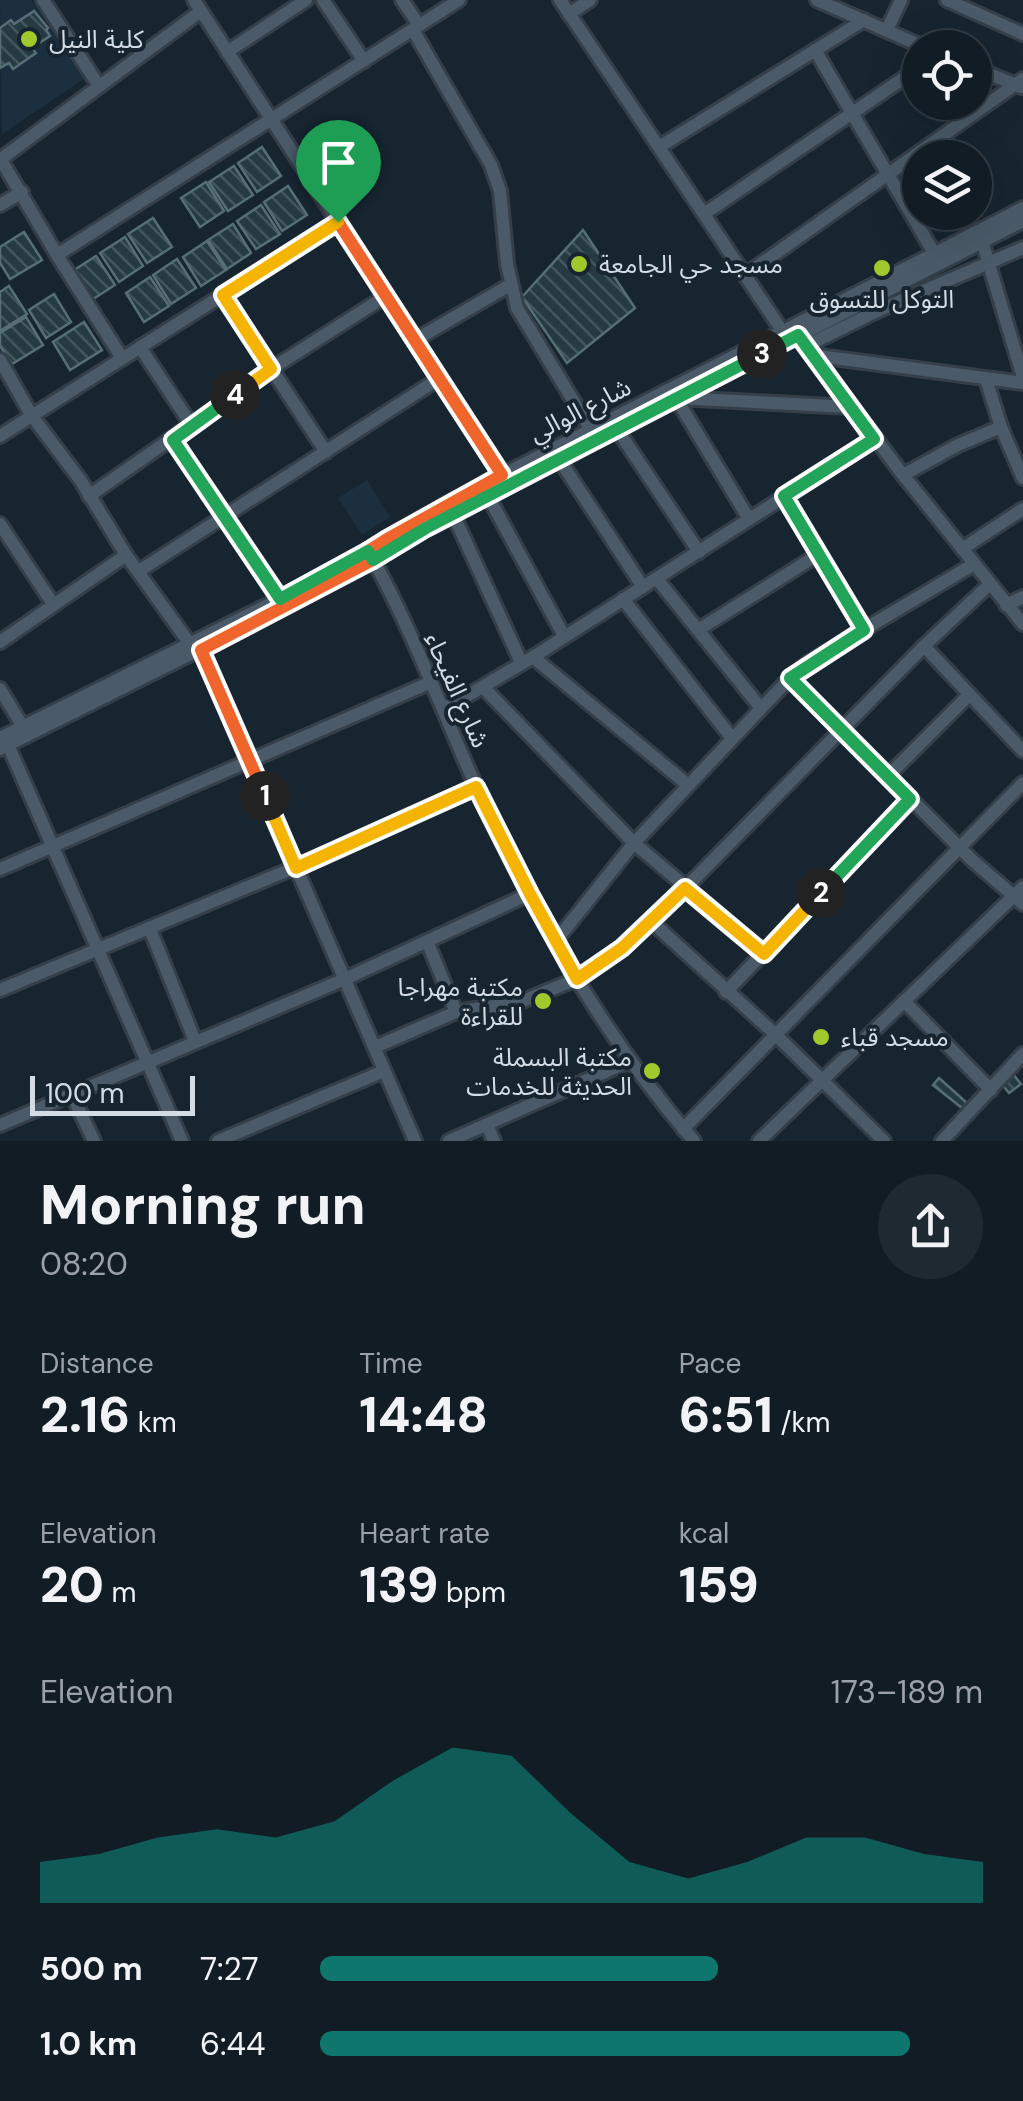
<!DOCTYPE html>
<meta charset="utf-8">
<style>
body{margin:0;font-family:"DM Sans","Noto Sans Arabic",sans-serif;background:#1e2932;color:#f1f3f6;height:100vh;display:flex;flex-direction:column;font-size:38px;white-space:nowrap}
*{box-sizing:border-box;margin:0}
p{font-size:32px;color:#9ca1a7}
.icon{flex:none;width:55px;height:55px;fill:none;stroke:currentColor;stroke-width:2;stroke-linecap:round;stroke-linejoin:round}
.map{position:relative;height:1141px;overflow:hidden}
.side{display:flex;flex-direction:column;background:#111c25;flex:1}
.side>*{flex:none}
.buttons{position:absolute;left:902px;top:30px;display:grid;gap:20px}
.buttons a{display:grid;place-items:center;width:90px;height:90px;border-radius:50%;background:#111c25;box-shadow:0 10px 40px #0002,0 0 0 2px #303a42;font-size:50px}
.scale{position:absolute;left:30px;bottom:25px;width:165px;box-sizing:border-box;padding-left:10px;border:5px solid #d3dce4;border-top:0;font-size:28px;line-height:35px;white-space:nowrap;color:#d3dce4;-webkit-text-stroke:8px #172531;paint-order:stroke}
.pin{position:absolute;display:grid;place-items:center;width:85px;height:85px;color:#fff;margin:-102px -42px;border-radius:50% 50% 50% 0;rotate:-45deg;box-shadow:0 0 10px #0007}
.pin .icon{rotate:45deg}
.km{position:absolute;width:50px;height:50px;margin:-25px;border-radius:50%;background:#222;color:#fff;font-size:28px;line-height:50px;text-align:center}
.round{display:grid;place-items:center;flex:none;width:105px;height:105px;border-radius:52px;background:#1e2932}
.head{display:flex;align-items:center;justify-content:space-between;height:170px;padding:0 40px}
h1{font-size:55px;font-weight:800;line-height:75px}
.stats{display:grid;grid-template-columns:repeat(3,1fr);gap:15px;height:170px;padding:10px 40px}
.stats div{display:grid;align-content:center}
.stats b{font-size:50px;font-weight:800}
.stats small{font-size:28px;font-weight:400}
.stats p{font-size:28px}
.chart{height:280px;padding:20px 40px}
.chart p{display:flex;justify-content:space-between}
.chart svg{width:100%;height:180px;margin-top:10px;fill:#0f766e;opacity:.7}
ul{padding:0 40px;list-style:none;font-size:32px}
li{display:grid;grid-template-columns:160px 120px 1fr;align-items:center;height:75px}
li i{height:25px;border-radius:12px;background:#0f766e}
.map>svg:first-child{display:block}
.built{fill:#1b2f3f}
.building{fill:url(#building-back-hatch);stroke:#566e76;stroke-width:2.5}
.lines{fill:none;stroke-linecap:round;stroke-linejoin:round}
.minor-casing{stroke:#353f4a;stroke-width:18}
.minor{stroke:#4a5a68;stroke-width:12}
.split-1-casing{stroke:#fff;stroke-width:20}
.split-2-casing{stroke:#fff;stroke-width:20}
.split-3-casing{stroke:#fff;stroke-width:20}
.split-4-casing{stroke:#fff;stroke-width:20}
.split-5-casing{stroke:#fff;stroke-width:20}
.split-1{stroke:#f0652b;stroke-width:12}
.split-2{stroke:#f5b400;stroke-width:12}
.split-3{stroke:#22a559;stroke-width:12}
.split-4{stroke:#22a559;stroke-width:12}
.split-5{stroke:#f5b400;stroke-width:12}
.poi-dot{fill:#a0c92c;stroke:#172531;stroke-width:4}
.labels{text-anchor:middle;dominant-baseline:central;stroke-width:8;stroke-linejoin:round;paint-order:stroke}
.poi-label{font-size:25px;fill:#d3dce4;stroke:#172531;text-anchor:start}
.street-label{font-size:25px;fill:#d3dce4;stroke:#172531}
</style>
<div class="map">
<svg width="1023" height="1141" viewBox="0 0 1023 1141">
<defs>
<pattern id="building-back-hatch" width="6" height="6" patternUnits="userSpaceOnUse" patternTransform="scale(2.5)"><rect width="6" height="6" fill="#253a42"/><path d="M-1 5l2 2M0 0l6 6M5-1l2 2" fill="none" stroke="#44565d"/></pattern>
</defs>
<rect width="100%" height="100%" fill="#172531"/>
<g class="built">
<path d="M0 0H31L84 79 2 134Z"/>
<path d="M367 480 390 517 362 535 338 498Z"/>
</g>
<g class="building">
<path d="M34 11 48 28 46 30 50 36 32 48 36 53 13 69 9 63 0 68V28L11 20 14 24Z"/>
<path d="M262 147 281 176 257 192 238 163Z"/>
<path d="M234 166 253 195 228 211 209 182Z"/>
<path d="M206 182 224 211 200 227 181 198Z"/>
<path d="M288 186 307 215 282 231 264 202Z"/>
<path d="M261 205 280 234 256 249 237 221Z"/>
<path d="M153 218 172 247 147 263 128 234Z"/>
<path d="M233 224 251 253 227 269 208 240Z"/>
<path d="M583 230 635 308 567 363 522 297Z"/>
<path d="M24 232 42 260 10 279 0 263V247Z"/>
<path d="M125 237 143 266 119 282 100 253Z"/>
<path d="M207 241 226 270 201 286 183 257Z"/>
<path d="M96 256 115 285 90 301 71 272Z"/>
<path d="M177 259 196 288 171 304 153 275Z"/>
<path d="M150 277 169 306 144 322 126 293Z"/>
<path d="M9 286 27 314 0 331V292Z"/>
<path d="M54 294 71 322 46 338 29 310Z"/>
<path d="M26 317 43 345 12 364 0 346V333Z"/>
<path d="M84 322 102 350 70 370 53 342Z"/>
<path d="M1012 1073 1021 1084 1009 1093 1001 1083Z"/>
<path d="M939 1078 967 1103 962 1108 933 1085Z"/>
</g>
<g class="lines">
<g class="minor-casing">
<g id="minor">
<path d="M43 0 99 86"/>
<path d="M194 0 502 475"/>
<path d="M323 0 364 61"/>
<path d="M402 0 419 25"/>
<path d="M560 0 783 332"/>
<path d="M817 0 926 48"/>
<path d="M947 0 1023 34"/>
<path d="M569 14 590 0"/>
<path d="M413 30 491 165 500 191 507 264 517 308 591 430"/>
<path d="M887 30 901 0"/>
<path d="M815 50 934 253"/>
<path d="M227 52 306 0"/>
<path d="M975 68 1021 87"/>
<path d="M659 147 864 20"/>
<path d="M0 158 57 255 459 0"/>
<path d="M1 159 201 11"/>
<path d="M0 205 22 192"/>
<path d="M704 214 920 67"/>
<path d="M982 241 1023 377"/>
<path d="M57 255 122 358"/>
<path d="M745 275 1023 79"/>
<path d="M223 295 326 452"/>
<path d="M798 335 903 475 1023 624"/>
<path d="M415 340 510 285"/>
<path d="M806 346 875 312 1023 248"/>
<path d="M140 347 192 426"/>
<path d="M811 355 1023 383"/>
<path d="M0 360 32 416 81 481 126 555 190 644"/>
<path d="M986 379 1001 427 1023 478"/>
<path d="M676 398 749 519"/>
<path d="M679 398 850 407"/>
<path d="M617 429 699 552"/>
<path d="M0 436 338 222"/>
<path d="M173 440 280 599"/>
<path d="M559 459 643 587"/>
<path d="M903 475 958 445 1001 427"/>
<path d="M89 496 271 369 386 296"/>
<path d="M488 496 564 636"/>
<path d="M785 496 863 629"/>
<path d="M453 514 521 662"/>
<path d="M0 524 53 604"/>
<path d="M962 549 1023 509"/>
<path d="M370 554C411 627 441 708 475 784 533 911 602 1035 694 1141"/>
<path d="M139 571 440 378"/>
<path d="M657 579 760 707"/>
<path d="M623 599 731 737"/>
<path d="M1006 605 1023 597"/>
<path d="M698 630 819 554"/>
<path d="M0 642 126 555"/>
<path d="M924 646 1023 751"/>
<path d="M201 649 415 1141"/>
<path d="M533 657 688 785"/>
<path d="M790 678 972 860 1023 904"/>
<path d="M483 687 634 843 764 953"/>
<path d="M0 689 23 727"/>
<path d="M443 710 533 657 875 439"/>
<path d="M0 738 280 599 368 551 446 504 1023 208"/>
<path d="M8 745 182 1141"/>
<path d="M0 749 201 649 373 559 426 527 1023 221"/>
<path d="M888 776 969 695"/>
<path d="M0 869 429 683"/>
<path d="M652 922 776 1035 884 1141"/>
<path d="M150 929 195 1041"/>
<path d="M427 941 456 1012"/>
<path d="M555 942 634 843 790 678 808 663 974 564"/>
<path d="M0 990 296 867 476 787"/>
<path d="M726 992 910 799"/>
<path d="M904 1001 991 1090"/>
<path d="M375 1047 456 1012 520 1002 577 979 623 948 652 922 924 646 990 584"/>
<path d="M72 1095 94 1141"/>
<path d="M0 1125 345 979 529 894"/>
<path d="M487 1125 494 1141"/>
<path d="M683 1129 1023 783"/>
<path d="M218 1141 384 1071"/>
<path d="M449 1141 630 1061"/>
<path d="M759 1141 1023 887"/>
<path d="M942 1141 1023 1054"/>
</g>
</g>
<use href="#minor" class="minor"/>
</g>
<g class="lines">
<g class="split-1-casing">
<path id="split-1" d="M265 796 201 650 373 560 368 551 387 539 502 475 338 222"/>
</g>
<g class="split-2-casing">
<path id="split-2" d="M265 796 296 868 476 787 530 894 577 979 622 948 685 888 764 954 821 893"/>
</g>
<g class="split-3-casing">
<path id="split-3" d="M762 354 798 335 874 439 784 496 864 630 790 678 910 799 821 893"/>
</g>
<g class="split-4-casing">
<path id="split-4" d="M235 395 173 440 280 599 368 551 373 560 426 528 762 354"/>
</g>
<g class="split-5-casing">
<path id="split-5" d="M235 395 271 369 223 295 338 222"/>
</g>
<use href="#split-1" class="split-1"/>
<use href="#split-2" class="split-2"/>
<use href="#split-3" class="split-3"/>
<use href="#split-4" class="split-4"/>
<use href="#split-5" class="split-5"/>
</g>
<g class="poi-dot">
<circle cx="29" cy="39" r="10"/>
<circle cx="579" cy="264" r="10"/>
<circle cx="882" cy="268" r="10"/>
<circle cx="543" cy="1001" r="10"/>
<circle cx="821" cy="1037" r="10"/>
<circle cx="652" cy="1071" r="10"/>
</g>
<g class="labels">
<g class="poi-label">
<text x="49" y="39">كلية النيل</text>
<text x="599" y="264">مسجد حي الجامعة</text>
<text x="882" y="299" text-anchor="middle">التوكل للتسوق</text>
<text x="523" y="987" text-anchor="end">مكتبة مهراجا<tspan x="523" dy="29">للقراءة</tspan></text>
<text x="841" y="1037">مسجد قباء</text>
<text x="632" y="1057" text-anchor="end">مكتبة البسملة<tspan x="632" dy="29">الحديثة للخدمات</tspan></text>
</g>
<g class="street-label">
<text transform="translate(580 410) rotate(-27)">شارع الوالي</text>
<text transform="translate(457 690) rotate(66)">شارع الفيحاء</text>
</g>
</g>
</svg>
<div class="buttons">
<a><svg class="icon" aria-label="locate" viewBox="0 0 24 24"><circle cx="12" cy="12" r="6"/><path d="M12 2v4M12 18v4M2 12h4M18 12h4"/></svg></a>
<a><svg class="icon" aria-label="layers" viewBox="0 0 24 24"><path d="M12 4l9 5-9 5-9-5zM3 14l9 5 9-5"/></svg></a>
</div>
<div class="scale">100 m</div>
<div class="pin" style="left:338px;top:222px;background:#1e9e55"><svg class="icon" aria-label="arrive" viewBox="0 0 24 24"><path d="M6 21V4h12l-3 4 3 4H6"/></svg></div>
<b class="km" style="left:265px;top:796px">1</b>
<b class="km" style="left:821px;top:893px">2</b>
<b class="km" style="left:762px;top:354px">3</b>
<b class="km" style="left:235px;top:395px">4</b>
</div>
<section class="side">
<div class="head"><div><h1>Morning run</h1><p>08:20</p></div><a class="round"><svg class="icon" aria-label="share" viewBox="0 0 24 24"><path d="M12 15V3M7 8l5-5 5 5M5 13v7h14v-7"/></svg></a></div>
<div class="stats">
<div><p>Distance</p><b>2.16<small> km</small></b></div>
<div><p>Time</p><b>14:48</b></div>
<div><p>Pace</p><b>6:51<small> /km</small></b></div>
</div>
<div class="stats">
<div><p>Elevation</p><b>20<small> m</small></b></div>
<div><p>Heart rate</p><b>139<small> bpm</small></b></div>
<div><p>kcal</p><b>159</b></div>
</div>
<div class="chart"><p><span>Elevation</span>173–189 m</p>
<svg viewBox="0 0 160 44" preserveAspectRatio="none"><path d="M0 44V34L10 32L20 28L30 26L40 28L50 24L60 14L70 6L80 8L90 22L100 34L110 38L120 34L130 28L140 28L150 32L160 34V44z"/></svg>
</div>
<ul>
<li><b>500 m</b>7:27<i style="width:60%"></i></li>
<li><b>1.0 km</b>6:44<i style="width:89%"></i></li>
</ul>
</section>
